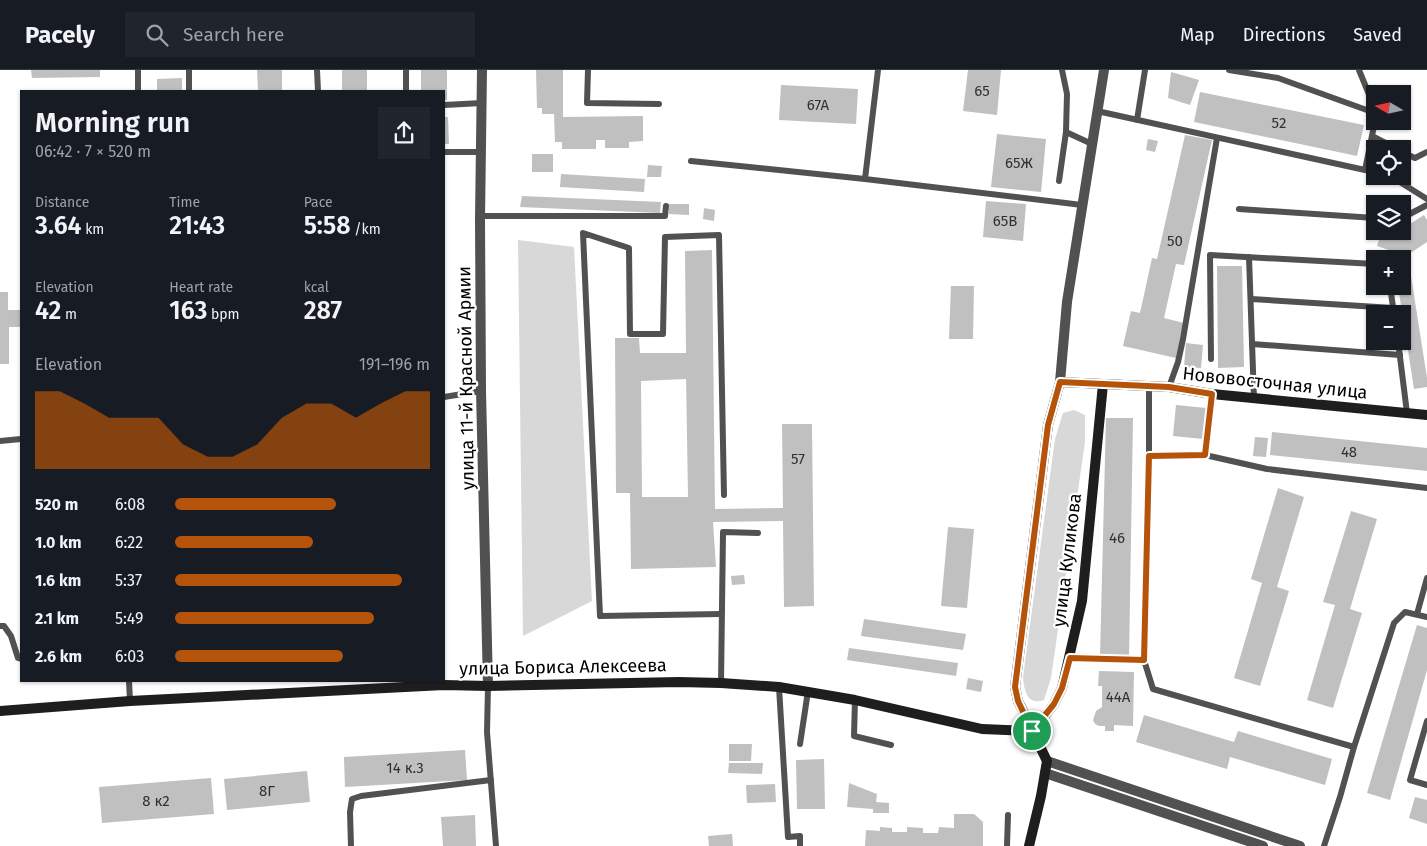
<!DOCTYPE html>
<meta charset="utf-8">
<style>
body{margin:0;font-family:"Fira Sans",sans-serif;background:#20242c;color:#f1f3f6;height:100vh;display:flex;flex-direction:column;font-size:19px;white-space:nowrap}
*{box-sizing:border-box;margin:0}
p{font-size:16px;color:#9ea1a6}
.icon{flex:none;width:28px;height:28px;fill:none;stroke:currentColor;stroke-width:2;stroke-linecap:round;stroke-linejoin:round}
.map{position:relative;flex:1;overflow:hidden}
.side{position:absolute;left:20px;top:20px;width:425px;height:592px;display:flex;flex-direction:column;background:#171b24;border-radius:0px;box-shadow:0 1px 4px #0004}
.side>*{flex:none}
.needle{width:32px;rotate:279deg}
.controls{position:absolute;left:1366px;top:15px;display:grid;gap:10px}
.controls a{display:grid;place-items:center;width:45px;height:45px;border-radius:0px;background:#171b24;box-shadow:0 1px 4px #0004;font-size:25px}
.pin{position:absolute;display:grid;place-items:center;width:42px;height:42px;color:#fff;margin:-21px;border:2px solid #fff;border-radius:50%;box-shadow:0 1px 5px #0007}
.round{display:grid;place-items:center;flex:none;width:52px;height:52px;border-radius:0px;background:#20242c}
.head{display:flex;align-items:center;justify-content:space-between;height:85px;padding:0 15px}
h1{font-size:28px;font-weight:600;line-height:38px}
.metrics{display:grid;grid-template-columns:repeat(3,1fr);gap:8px;height:85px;padding:5px 15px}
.metrics div{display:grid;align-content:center}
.metrics b{font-size:25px;font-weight:600}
.metrics small{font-size:14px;font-weight:400}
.metrics p{font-size:14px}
.chart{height:140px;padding:10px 15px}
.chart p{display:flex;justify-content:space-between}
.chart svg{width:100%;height:90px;margin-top:5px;fill:#b45309;opacity:.7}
ul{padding:0 15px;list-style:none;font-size:16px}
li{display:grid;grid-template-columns:80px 60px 1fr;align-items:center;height:38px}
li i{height:12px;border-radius:6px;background:#b45309}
header{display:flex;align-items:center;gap:30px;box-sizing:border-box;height:70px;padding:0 25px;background:#171b24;border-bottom:1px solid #363941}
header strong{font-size:24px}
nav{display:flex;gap:28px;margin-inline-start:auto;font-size:18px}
.search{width:350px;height:45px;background:#20242c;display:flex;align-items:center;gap:12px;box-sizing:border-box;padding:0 18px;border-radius:0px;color:#9ea1a6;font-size:19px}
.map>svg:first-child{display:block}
.green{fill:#d8d8d8}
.building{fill:#c0c0c0;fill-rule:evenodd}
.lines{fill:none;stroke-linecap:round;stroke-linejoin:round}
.service{stroke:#515151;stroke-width:6}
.minor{stroke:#515151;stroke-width:10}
.tertiary{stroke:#515151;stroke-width:10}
.secondary{stroke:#1e1e1e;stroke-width:10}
.route-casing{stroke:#fff;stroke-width:10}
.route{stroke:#b45309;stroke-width:6}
.labels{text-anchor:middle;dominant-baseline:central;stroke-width:4.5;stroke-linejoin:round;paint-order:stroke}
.number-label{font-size:15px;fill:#303030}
.street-label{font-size:18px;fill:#000;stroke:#fff}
</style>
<header>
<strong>Pacely</strong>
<div class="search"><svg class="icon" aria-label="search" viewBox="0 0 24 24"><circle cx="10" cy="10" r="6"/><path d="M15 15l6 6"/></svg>Search here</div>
<nav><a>Map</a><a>Directions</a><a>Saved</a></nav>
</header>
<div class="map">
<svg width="1427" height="776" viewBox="0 0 1427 776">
<rect width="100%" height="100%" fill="#fff"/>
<g class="green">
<path d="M518 170 574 177 592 531 523 566Z"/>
<path d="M1074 340 1085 345V372L1051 608 1044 630C1027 636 1024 620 1023 607L1055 369 1063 343Z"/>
</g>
<g class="building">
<path d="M31 0H100V7L32 8Z"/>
<path d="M257 0H282V21H258Z"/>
<rect x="342" y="0" width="25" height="21"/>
<path d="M421 0H447V30H444V21H421Z"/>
<path d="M536 0H563V47L643 46V71L629 72V78H605V70H596V79H562V72H555L554 44H542V38H537Z"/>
<path d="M968 0H1001L997 45 963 41Z"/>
<path d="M1171 2 1199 10 1190 35 1168 28Z"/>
<path d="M182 8V21H157V9Z"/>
<path d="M781 15 858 19 856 54 779 50Z"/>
<path d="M1200 22 1364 55 1357 86 1194 52Z"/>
<path d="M444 47H448L449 74H444Z"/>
<path d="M997 64 1046 69 1041 122 991 117Z"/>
<path d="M1185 65 1212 70 1184 195 1176 194 1164 248 1184 253 1176 288 1123 276 1131 241 1140 243 1152 188 1157 189Z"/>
<path d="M1148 69 1158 71 1155 82 1146 80Z"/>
<rect x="532" y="84" width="21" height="18"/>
<path d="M648 95 662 96 661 107H647Z"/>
<path d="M561 104 645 109 644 122 560 117Z"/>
<path d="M522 126 661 132 660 143 520 137Z"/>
<path d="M986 131 1026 134 1023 171 983 167Z"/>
<path d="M669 134H689V145L669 144Z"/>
<path d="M704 138 715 140 714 151 703 149Z"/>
<path d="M1424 145 1427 150V172L1406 186 1377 176 1382 161H1402V159Z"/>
<path d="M712 180 715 439 783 438 782 354H812L814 536 784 537 783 451 713 452 716 497 631 499 630 423H616L615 268H639L640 283H686L685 181ZM686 304 688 427H642L641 311 686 309Z"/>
<path d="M1402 190 1409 193 1427 308V317L1414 319 1398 216H1402Z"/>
<path d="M1217 196H1242L1244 297 1218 298Z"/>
<path d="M951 216H974L973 269H949Z"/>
<path d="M0 222H8V240H21V257H9V294H0Z"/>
<path d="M1186 273 1203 275 1201 298 1184 297Z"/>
<path d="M1176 335 1206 338 1203 369 1173 366Z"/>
<path d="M1106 348H1133L1129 588 1100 587Z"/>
<path d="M1272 362 1427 378V401L1270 385Z"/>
<path d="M1255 367 1268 368 1266 387 1253 386Z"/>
<path d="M1278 418 1304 427 1277 517 1289 521 1260 616 1234 608 1262 513 1251 509Z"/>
<path d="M1351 441 1377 449 1350 539 1362 543 1333 638 1307 630 1335 535 1323 532Z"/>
<path d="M948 457 974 459 967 538 941 536Z"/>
<path d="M744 505 745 514 732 515 731 506Z"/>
<path d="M864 549 966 564 963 580 861 566Z"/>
<path d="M1417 555 1427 558V600L1390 730 1367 723Z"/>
<path d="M849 578 958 593 956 606 847 590Z"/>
<path d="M1099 601 1134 602 1133 656 1114 655V661H1105V656H1099L1095 654 1093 650 1096 641 1102 637V616H1098Z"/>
<path d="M968 608 983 611 981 622 966 619Z"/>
<path d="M1144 645 1234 672 1238 661 1332 689 1325 715 1230 687 1227 699 1136 672Z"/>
<path d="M729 674H752L751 691H729Z"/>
<path d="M465 680 467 710 345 717 344 687Z"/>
<path d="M824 689 825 739H797L796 690Z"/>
<path d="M729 693H763L762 704 728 703Z"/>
<path d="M307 701 310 732 227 740 224 709Z"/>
<path d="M211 708 214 744 102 753 99 717Z"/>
<path d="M849 713 877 724 876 732 889 733V743H873V739L847 737Z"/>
<path d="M775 714 776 732 747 733 746 715Z"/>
<path d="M1415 727 1427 730V754L1409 748Z"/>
<path d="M954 744H974L983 752V776H865L866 760 880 761V757L892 758V762H907V757L923 758V763H938L939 757 954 758Z"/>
<path d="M475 745 476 776H443L441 747Z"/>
<path d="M732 764 733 776H709L708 766Z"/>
</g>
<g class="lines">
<g class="service">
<path d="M138 0V21"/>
<path d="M317 0 318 21"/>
<path d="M406 0V21"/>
<path d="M588 0 587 33 659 34"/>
<path d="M878 0 865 109 1082 135"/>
<path d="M1062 0 1067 24 1066 62 1092 74"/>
<path d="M1229 0 1278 8 1375 43"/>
<path d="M1359 0 1375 39"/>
<path d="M189 21V0"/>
<path d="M444 35 482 33"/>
<path d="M1097 41 1365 100 1375 51"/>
<path d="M1137 50 1145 0"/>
<path d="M1372 66 1397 79"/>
<path d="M444 82H481"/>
<path d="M1402 82 1415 88 1427 82"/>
<path d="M691 91 865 109"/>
<path d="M1365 100 1375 103"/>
<path d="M1386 106 1395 109 1427 129"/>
<path d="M1059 111 1066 62"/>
<path d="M1239 139 1375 148"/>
<path d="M480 146H665L666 136"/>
<path d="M1402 148 1427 135"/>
<path d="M1249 187 1254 329"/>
<path d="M1390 216 1394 244"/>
<path d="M1251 229 1393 238"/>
<path d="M1398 271 1407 343"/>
<path d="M1252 274 1400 285"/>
<path d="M1211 289 1210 185 1375 194"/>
<path d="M1149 316V386"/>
<path d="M1169 317 1178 292 1183 269 1217 68"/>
<path d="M444 327 481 321"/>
<path d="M0 371 21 369"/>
<path d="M1205 385 1212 324"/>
<path d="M721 544 600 546 583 163 629 178 630 264H663L665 167 719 165 724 425"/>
<path d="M1417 544 1427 508"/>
<path d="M0 556H4L11 566 18 588 21 589"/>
<path d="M1070 588 1144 590"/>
<path d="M129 611 130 631"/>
<path d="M721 613 723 462 758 463"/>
<path d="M488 616 487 662 496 776"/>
<path d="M779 617 788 767 800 766V776"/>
<path d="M855 630 854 666 891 675"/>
<path d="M1427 651 1410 710 1427 715"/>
<path d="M800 674 808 621"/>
<path d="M1354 677 1153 619 1144 590 1149 386 1205 385 1267 399 1427 418"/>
<path d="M351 776 350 742 352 729 361 726 491 710"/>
<path d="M1007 776 1008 745"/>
<path d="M1324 776 1340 727 1354 677 1394 553 1405 542 1427 547"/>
</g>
<g class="minor">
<path d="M482 0 480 149 481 321 488 616"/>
<path d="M1060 312 1067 232 1104 0"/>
</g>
<g class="tertiary">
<path d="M1047 691 1300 776"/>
<path d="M1045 703 1263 776"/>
</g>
<g class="secondary">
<path d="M0 641 130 631 444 615 488 616 679 612 721 613 779 617 855 630 982 659 1033 661"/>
<path d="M1033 661 1054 634 1062 618 1082 531 1103 314"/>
<path d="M1029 776 1041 726 1047 691 1018 631 1015 617 1048 355 1060 312 1169 317 1212 324 1427 345"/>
</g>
</g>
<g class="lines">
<g class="route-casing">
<path id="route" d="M1060 312 1169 317 1212 324 1205 385 1149 386 1144 590 1070 588 1062 618 1054 634 1032 661 1018 631 1015 617 1048 355Z"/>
</g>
<use href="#route" class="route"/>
</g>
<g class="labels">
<g class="number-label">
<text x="982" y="21">65</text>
<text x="818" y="35">67А</text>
<text x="1279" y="53">52</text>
<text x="1019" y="93">65Ж</text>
<text x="1005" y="151">65В</text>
<text x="1175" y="171">50</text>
<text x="1349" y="382">48</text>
<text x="798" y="389">57</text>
<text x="1117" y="468">46</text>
<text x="1118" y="627">44А</text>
<text x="405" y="698">14 к.3</text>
<text x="267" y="721">8Г</text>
<text x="156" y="731">8 к2</text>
</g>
<g class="street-label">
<text transform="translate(466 308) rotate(-91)">улица 11-й Красной Армии</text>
<text transform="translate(1275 313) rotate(6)">Нововосточная улица</text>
<text transform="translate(1067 490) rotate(-83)">улица Куликова</text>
<text transform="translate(563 597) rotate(-1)">улица Бориса Алексеева</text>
</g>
</g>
</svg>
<div class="controls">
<a><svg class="needle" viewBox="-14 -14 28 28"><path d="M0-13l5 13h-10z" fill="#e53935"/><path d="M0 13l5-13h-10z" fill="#9ea1a6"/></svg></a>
<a><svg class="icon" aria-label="locate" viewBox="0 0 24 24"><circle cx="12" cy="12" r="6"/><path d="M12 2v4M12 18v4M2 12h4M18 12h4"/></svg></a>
<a><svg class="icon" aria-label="layers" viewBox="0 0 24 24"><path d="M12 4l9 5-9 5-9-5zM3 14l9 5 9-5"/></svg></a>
<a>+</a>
<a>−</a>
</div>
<div class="pin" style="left:1032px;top:661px;background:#1e9e55"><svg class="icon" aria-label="arrive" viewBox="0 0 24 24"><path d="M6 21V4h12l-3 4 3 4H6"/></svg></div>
<section class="side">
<div class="head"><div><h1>Morning run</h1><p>06:42 · 7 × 520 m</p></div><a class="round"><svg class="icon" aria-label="share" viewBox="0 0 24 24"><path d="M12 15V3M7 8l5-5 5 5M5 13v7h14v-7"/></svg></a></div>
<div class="metrics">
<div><p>Distance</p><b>3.64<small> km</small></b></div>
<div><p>Time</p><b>21:43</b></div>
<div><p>Pace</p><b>5:58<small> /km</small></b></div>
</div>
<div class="metrics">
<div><p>Elevation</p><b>42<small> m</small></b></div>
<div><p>Heart rate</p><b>163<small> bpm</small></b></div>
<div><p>kcal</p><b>287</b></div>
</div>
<div class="chart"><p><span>Elevation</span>191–196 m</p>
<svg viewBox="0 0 160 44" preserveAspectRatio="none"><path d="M0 44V6L10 6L20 12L30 19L40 19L50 19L60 32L70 38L80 38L90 32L100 19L110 12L120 12L130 19L140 12L150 6L160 6V44z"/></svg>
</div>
<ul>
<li><b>520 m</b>6:08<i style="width:63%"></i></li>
<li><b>1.0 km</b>6:22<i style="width:54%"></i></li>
<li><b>1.6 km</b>5:37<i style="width:89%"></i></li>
<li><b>2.1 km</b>5:49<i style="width:78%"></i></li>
<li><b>2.6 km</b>6:03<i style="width:66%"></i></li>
</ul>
</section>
</div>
